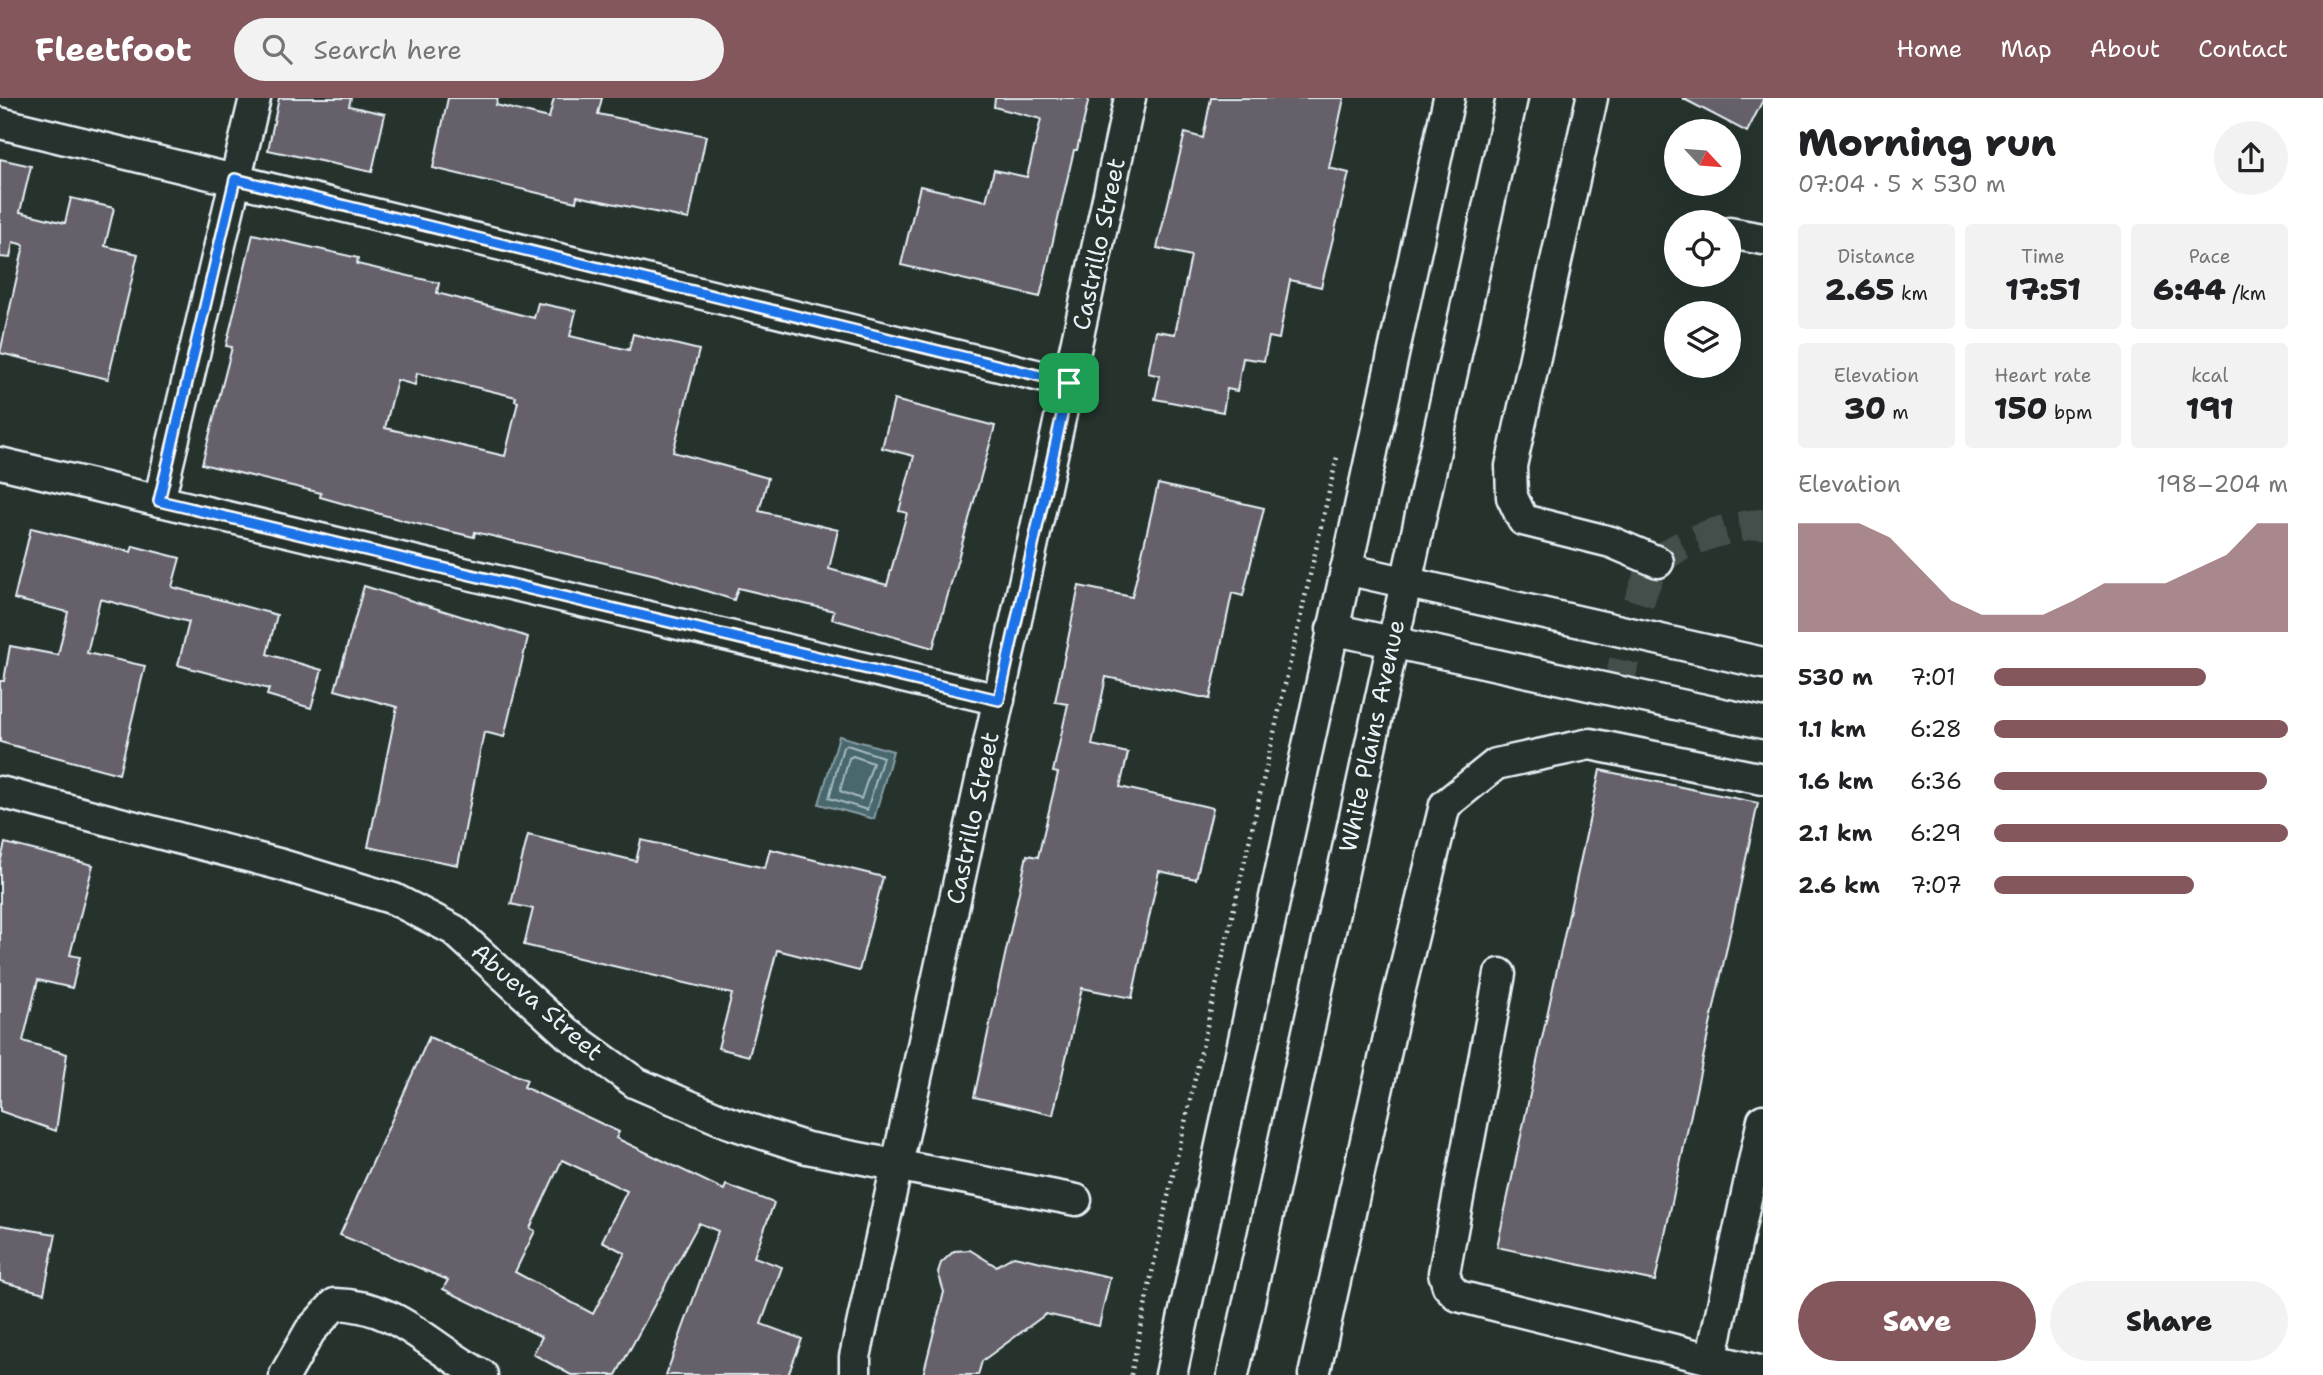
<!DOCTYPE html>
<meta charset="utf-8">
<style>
body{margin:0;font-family:"Shantell Sans",sans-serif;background:#f2f2f2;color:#202124;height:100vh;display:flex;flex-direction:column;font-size:26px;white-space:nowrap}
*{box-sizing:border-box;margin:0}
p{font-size:23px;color:#757577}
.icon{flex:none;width:38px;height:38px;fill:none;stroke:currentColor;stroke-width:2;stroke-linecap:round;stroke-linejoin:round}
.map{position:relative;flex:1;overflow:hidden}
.sheet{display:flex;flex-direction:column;background:#fff;width:560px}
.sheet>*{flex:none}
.needle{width:46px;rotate:116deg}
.fabs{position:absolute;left:1664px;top:21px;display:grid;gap:14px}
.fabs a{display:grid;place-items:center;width:77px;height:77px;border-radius:50%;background:#fff;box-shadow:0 7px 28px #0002;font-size:35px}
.pin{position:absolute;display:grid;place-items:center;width:60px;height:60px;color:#fff;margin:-30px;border-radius:14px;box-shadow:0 4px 10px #0006}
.round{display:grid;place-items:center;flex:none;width:74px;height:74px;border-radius:37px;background:#f2f2f2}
.headline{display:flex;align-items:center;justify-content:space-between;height:119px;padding:0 35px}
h1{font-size:38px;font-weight:800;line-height:52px}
.stats{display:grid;grid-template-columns:repeat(3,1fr);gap:10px;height:119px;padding:7px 35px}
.stats div{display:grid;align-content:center;border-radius:7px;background:#f2f2f2;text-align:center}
.stats b{font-size:30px;font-weight:800}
.stats small{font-size:19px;font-weight:400}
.stats p{font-size:19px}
.chart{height:196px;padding:14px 35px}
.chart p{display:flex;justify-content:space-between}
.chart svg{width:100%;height:126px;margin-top:7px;fill:#84575d;opacity:.7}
.action{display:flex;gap:14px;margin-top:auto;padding:14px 35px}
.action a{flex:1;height:80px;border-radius:42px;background:#84575d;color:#fff;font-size:28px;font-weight:800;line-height:80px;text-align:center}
.action a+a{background:#f2f2f2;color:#202124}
ul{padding:0 35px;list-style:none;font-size:23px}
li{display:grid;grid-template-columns:112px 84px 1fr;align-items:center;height:52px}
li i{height:18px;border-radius:9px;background:#84575d}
header{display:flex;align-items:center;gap:42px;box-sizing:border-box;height:98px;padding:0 35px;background:#84575d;color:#fff}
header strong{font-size:33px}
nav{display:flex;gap:38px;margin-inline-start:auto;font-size:24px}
.search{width:490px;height:63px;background:#f2f2f2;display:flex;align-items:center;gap:18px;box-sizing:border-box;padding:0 24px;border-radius:38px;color:#757577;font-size:26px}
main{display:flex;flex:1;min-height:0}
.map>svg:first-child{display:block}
.water{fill:#48676e;stroke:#889ea5;stroke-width:2}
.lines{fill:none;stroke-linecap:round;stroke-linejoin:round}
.shore{stroke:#a8bac1;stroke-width:2}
.building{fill:#66606a;stroke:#e8f1f8;stroke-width:2;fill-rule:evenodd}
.minor-tunnel{stroke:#43504b;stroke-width:30;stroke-dasharray:30 15;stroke-linecap:butt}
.minor-casing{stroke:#e8f1f8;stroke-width:35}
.path{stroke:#e8f1f8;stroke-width:4.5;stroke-dasharray:2 5;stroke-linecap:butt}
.minor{stroke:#26332d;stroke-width:30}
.route-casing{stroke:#fff;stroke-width:14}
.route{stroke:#1a73e8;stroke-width:9}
.labels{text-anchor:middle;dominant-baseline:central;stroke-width:7;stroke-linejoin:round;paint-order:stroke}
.street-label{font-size:24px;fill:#e8f1f8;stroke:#26332d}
</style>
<header>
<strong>Fleetfoot</strong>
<div class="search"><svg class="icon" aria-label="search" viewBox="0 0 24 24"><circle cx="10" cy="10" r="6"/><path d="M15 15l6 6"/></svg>Search here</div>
<nav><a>Home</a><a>Map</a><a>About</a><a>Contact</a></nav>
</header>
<main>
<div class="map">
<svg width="1763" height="1277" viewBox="0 0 1763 1277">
<rect width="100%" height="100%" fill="#26332d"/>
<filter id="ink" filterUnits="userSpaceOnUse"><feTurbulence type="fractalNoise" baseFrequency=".0143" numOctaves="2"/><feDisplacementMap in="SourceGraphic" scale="14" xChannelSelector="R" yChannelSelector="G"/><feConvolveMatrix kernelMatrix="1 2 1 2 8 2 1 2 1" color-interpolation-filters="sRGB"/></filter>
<g filter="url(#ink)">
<path class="water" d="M839 638 893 653 874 721 819 706Z"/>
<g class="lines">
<g class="shore">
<path d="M847 647 883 659 867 712 829 700 843 649Z"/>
<path d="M853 658 873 665 861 701 840 693 849 660Z"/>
</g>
</g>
<g class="building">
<path d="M279 0H351L349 8 385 16 372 74 268 52Z"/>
<path d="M448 0H498L496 7 549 20 554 0H602L598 16 706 38 689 121 577 98 576 104 433 70Z"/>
<path d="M995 0H1089L1077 52H1074L1040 199 901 167 920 88 986 103 994 72 1027 79 1041 21 994 9Z"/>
<path d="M1211 0H1344L1329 70 1349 75 1321 189 1290 182 1279 241 1269 239 1264 263 1243 260 1237 293 1227 291 1223 314 1155 301 1160 278 1148 275 1156 233 1175 236 1191 158 1157 150 1185 35 1203 40Z"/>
<path d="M1682 0H1763V2L1747 34Z"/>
<path d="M0 61 31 68 20 114 65 125 71 100 114 110 105 148 138 156 108 281 0 255 24 147 13 144 10 160 0 159Z"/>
<path d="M253 136 358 160 357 166 439 185 437 195 534 220 538 205 576 213 570 238 629 252 633 236 699 252 673 354 768 380 759 413 838 432 829 471 887 487 907 415 899 413 914 358 882 350 894 302 995 328 933 550 832 521 834 513 738 490 734 502 656 477 550 452 475 434 474 439 405 423 320 399 321 395 202 366 232 249 226 248ZM417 275 516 299 515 303 518 304 505 358 385 330 397 282 415 287Z"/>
<path d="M1158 386 1264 410 1243 498 1232 495 1210 601 1106 579 1092 647 1128 655 1120 689 1213 710 1196 781 1159 773 1132 900 1082 890 1053 1017 974 999 1027 757 1038 759 1058 675 1053 674 1068 606 1055 604 1079 488 1132 499Z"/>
<path d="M31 430 131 454 133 448 180 460 172 489 277 517 267 556 322 572 311 610 267 597 269 591 178 567 189 524 100 501 87 555 145 568 119 676 0 644V583H4L10 548 58 557 68 514 14 501Z"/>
<path d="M364 488 528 539 504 639 484 634 458 767 368 749 397 609 335 592Z"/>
<path d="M1600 672 1758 705 1655 1183 1497 1149Z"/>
<path d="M528 737 636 763 641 742 765 770 770 751 883 779 859 873 777 852 749 958 718 950 732 896 524 847 533 811 511 806Z"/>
<path d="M5 745 93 767 70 857 80 859 72 890 38 882 23 943 67 956 56 1033 0 1013V765Z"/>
<path d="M429 939 527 982 524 989 619 1034 616 1040 724 1092 726 1087 774 1105 754 1159 782 1169 761 1226 802 1241 788 1277H666L718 1133 699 1125 616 1277H571L533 1256 542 1239 443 1191 448 1182 340 1137ZM562 1062 627 1093 602 1143 625 1155 593 1216 515 1174 535 1133 530 1130Z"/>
<path d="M0 1127 56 1136 44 1195 0 1183Z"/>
<path d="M970 1152 996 1168 1014 1158 1110 1179 1099 1228 1046 1216 982 1263 978 1277H923L944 1194 938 1174 941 1165 954 1153Z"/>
</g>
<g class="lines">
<path class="minor-tunnel" d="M1618 592C1625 560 1638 486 1658 464 1678 443 1736 426 1763 426"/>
<g class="minor-casing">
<g id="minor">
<path d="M1592 0 1511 368 1512 399 1523 422 1611 444 1658 464"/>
<path d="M0 25 1069 285"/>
<path d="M1729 135 1763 141"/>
<path d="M0 365 999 602"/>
<path d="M159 403 255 0"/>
<path d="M1346 471 1763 565"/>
<path d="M1332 531 1763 625"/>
<path d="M0 694 282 767 394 801 454 832 568 936 636 985 727 1024 807 1050 1076 1102"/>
<path d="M1500 876 1444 1175 1448 1188 1458 1198 1763 1274"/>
<path d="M1711 1262 1763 1022"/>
<path d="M285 1277 310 1233 335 1206C398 1207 430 1250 482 1277"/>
<path d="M855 1277V1259L1130 0"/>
<path d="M1171 1277 1449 0"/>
<path d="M1233 1277 1512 0"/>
<path d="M1314 1277 1397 903 1445 707 1496 666 1590 646 1763 681"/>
</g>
</g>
<path class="path" d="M1131 1277 1165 1112 1337 359"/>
<use href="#minor" class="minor"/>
</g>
</g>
<g class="lines" filter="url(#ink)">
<g class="route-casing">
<path id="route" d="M235 81 1069 285 999 602 159 403Z"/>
</g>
<use href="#route" class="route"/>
</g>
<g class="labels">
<g class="street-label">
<text transform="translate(1099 146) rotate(-78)">Castrillo Street</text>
<text transform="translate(1372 638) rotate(-78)">White Plains Avenue</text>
<text transform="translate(973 720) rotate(-78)">Castrillo Street</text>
<text transform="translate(537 904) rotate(41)">Abueva Street</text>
</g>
</g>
</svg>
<div class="fabs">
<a><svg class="needle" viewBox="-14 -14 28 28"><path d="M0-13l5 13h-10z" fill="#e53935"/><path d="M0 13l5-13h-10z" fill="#757577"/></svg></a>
<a><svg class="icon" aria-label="locate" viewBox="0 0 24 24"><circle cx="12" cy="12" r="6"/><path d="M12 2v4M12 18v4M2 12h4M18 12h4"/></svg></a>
<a><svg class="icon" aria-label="layers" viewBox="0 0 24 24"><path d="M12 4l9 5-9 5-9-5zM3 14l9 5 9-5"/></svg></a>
</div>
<div class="pin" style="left:1069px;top:285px;background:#1e9e55"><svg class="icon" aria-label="arrive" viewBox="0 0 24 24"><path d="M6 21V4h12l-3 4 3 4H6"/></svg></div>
</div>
<section class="sheet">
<div class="headline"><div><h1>Morning run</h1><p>07:04 · 5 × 530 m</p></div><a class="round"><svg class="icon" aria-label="share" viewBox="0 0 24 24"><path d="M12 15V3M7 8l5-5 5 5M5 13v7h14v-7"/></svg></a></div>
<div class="stats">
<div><p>Distance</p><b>2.65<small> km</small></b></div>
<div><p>Time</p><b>17:51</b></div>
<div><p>Pace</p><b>6:44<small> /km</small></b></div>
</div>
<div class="stats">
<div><p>Elevation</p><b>30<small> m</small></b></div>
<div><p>Heart rate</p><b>150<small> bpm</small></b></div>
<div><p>kcal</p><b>191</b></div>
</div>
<div class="chart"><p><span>Elevation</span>198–204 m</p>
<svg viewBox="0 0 160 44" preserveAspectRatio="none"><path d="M0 44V6L10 6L20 6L30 11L40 22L50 33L60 38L70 38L80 38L90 33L100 27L110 27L120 27L130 22L140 17L150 6L160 6V44z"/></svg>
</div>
<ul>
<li><b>530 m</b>7:01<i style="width:72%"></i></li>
<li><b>1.1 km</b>6:28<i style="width:100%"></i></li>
<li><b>1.6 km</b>6:36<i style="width:93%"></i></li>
<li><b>2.1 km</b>6:29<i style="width:100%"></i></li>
<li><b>2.6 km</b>7:07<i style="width:68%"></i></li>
</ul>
<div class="action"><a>Save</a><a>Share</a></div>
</section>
</main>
